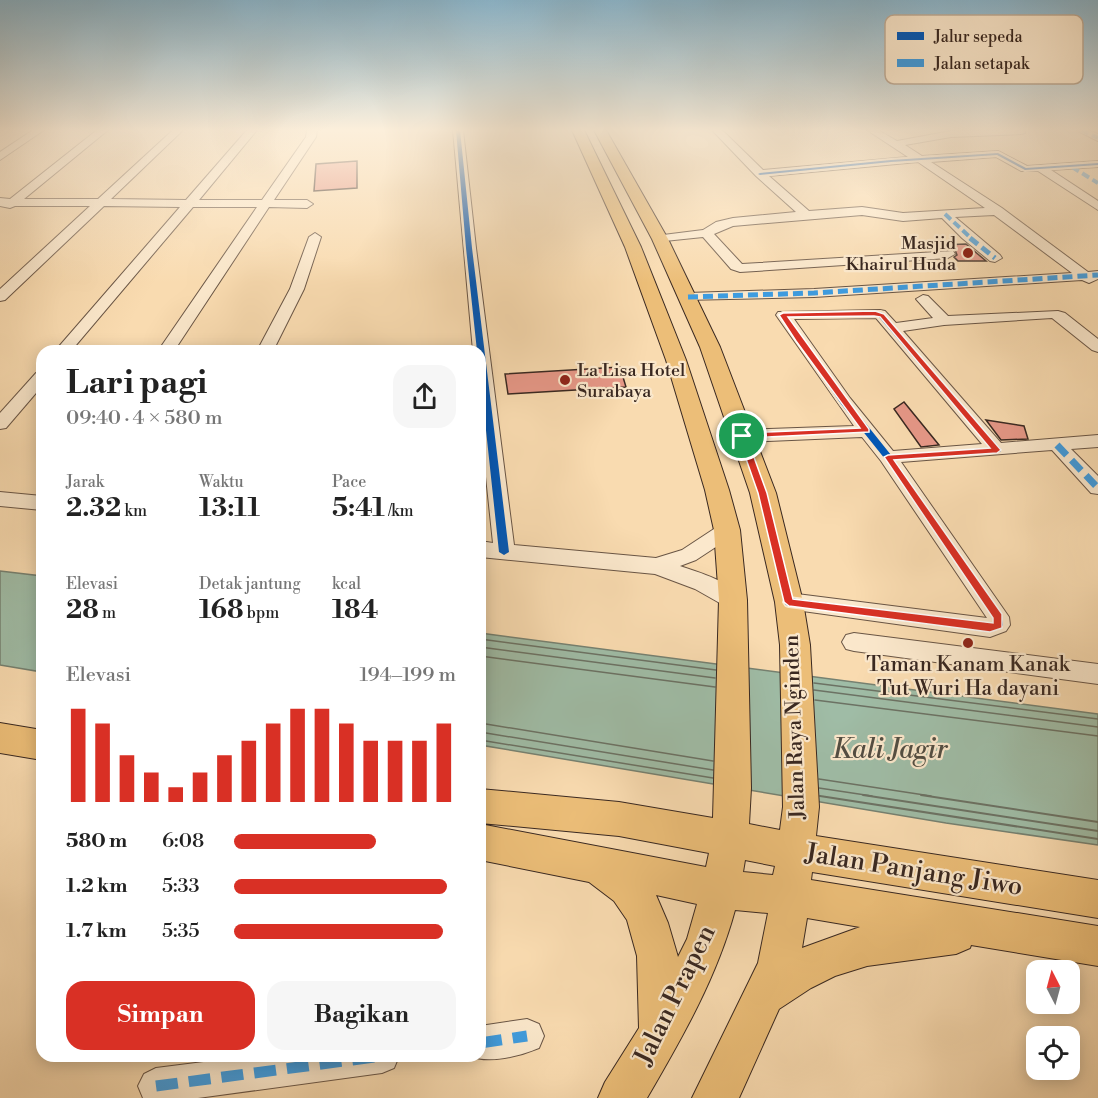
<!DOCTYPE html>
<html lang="id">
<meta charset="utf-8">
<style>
body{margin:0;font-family:"Libre Bodoni",serif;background:#f6f6f6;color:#222;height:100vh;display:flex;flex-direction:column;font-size:22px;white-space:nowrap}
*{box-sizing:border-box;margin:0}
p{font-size:20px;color:#767676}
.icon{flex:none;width:33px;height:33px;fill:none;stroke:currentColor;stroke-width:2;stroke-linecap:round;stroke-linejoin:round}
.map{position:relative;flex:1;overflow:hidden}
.sheet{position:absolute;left:36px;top:345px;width:450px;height:717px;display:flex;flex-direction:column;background:#fff;border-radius:18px;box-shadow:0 3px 15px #0003}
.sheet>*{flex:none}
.needle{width:39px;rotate:354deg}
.fabs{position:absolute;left:1026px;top:960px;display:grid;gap:12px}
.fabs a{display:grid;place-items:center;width:54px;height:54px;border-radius:12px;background:#fff;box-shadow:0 3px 15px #0003;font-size:30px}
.pin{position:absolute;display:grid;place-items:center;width:51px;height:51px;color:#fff;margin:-26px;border:3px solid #fff;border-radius:50%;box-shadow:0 2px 6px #0007}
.round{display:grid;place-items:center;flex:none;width:63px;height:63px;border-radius:18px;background:#f6f6f6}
.summary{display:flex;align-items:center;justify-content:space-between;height:102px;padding:0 30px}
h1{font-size:33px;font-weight:800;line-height:45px}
.figures{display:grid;grid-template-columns:repeat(3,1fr);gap:9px;height:102px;padding:6px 30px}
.figures div{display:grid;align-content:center}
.figures b{font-size:26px;font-weight:800}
.figures small{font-size:16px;font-weight:400}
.figures p{font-size:16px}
.chart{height:168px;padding:12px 30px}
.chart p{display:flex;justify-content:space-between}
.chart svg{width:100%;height:108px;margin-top:6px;stroke:#d93025;stroke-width:6}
.action{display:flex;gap:12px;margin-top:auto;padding:12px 30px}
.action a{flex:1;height:69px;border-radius:18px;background:#d93025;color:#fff;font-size:24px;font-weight:800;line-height:69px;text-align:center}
.action a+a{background:#f6f6f6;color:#222}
ul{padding:0 30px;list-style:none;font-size:20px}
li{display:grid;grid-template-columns:96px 72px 1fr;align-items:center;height:45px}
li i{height:15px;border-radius:8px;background:#d93025}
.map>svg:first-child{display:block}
.water{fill:#9fbca6;stroke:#768171;stroke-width:1.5}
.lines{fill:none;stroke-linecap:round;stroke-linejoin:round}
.shore-far1{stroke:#6c7264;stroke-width:1.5}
.shore{stroke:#6c7264;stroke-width:2}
.building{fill:#e79888;stroke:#392821;stroke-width:1.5}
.minor-casing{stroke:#695545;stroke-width:2}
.major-casing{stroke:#392821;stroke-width:2}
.minor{fill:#fbe8cc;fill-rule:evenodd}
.major{fill:#ecbe78;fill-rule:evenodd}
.quiet-far3{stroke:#3e9ce0;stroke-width:4;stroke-dasharray:8 4;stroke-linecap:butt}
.quiet-far2{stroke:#3e9ce0;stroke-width:5;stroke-dasharray:10 5;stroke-linecap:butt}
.quiet-far1{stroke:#3e9ce0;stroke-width:7;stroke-dasharray:14 7;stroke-linecap:butt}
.quiet{stroke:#3e9ce0;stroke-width:11;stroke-dasharray:22 11;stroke-linecap:butt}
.cycleway-casing{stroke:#fbe8cc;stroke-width:4}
.cycleway{fill:#0057b8;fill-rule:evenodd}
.route{fill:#d93025;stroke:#fff;stroke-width:1.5;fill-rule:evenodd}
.poi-dot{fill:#8f2418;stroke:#fbe8cc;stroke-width:2}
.labels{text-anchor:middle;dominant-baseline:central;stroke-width:4.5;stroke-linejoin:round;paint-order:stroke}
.far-poi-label{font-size:18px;fill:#392821;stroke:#fbe8cc;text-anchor:end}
.poi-label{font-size:21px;fill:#392821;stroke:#fbe8cc}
.street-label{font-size:21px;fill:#392821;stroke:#fbe8cc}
.near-street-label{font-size:26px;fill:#392821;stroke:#fbe8cc}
.near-water-label{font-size:27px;font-style:italic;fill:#524d42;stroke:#fbe8cc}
.key{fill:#fbe8cc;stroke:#c1ae99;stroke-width:1.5}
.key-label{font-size:16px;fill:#392821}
</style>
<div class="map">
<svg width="1098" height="1098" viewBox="0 0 1098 1098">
<rect width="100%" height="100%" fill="#f9dbb0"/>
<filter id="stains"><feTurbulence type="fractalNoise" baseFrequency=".00333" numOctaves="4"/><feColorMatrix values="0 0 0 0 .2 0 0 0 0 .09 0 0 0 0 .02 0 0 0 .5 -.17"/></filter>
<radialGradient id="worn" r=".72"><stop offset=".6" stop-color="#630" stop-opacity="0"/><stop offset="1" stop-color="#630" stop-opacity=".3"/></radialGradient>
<g class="water">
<path d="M0 571 42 576V672L0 665Z"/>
<path d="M480 633 1098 714V845L946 823 480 745Z"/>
</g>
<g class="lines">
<g class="shore-far1">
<path d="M480 639 716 670"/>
<path d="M480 647 715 678"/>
<path d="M480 656 715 687"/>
<path d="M814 683 1098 719"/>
<path d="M814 690 1098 727"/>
<path d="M815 700 1098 736"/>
<path d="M480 723 713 761"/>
<path d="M480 732 713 770"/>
<path d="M480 740 713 778"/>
<path d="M819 779 931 796"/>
<path d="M819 788 872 796"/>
</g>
<g class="shore">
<path d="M863 795 1098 831"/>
<path d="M921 795 1098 822"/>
<path d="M820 796 1098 839"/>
</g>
</g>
<g class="building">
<path d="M357 161V188L314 191 316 164Z"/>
<path d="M966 244 986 261H958L954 257 957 255 955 250 946 249 942 245Z"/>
<path d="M620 367 626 387 508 394 505 374Z"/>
<path d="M904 402 939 445 921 447 894 409Z"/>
<path d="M986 420 1024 426 1028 439 1001 440Z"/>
</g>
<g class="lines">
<g class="minor-casing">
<g id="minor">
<path d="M33 130H44L0 160V152Z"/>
<path d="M97 130H108L24 199H98L173 130H183L111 199 186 200 247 130H257L199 200H262L306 137 307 130H317L316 137 274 200H307L313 204 307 208 269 207 174 351H158L257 207H193L71 351H55L180 207 104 206 5 300 0 301V289L90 206H15L10 208 0 206V198L10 199Z"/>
<path d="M453 130H463L476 248 514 545 656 558 682 550 720 525 727 523 734 525 737 530 734 535 696 560 680 566C698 572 735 583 744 600L741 606 733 609 725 606 695 589 655 574 480 557V541L493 543 480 420V351H473Z"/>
<path d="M712 130H722L763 170 908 157 867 130H878L897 141 951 131 1025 130V133L1021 134 951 137 905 145 922 156 998 151 1027 166 1098 161V167L1051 170 1098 201V210L1038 171H1021L996 157 931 162 1002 208 1088 272 1098 271V279L1089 283 1082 280 814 297 683 300 681 297 683 294 688 293 814 289 1072 273 994 215 955 217 1000 255 1002 258 995 262 990 261 962 238 942 218 903 221 862 215 733 226 714 234 742 264 953 251 955 254 948 258 740 272 731 269 703 237 655 242 654 239 655 236 703 230 716 222 733 218 796 212 756 176ZM918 162 985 208 903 213 862 207 809 211 769 176Z"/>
<path d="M1076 130H1088L1098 134V141Z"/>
<path d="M315 233 321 237 304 289 273 351H257L290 289 309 237Z"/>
<path d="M923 295 928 296 948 316 1058 311 1065 313 1098 339V352L1092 350 1052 318 944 325 903 331 1001 443 1098 435V447L1071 449 1098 476V494L1091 493 1052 450 901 462 1009 617 1010 625 1006 631 990 637 781 608 778 602 781 596 789 593 987 618 881 461 862 437 742 442 736 440 733 436 736 432 742 430 854 426 776 315 778 312 880 310 885 311 896 323 933 318 916 299ZM876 318 887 331 982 444 893 451 850 398 794 319Z"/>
<path d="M42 371V386L6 428 0 429V413L36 373Z"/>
<path d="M0 492 42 496V510L0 506Z"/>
<path d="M854 633 1098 664V684L854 651 846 649 842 642 846 635Z"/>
<path d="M527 1019 539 1024 544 1036 539 1048C520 1056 489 1064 470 1056H480V1026Z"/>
<path d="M251 1056H399L394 1068 382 1073 198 1098H143L138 1086 144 1074 156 1068Z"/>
</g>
</g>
<g class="major-casing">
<g id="major">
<path d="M572 130H584L641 247 686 360 729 490 740 530 747 600 751 788 749 824 780 830 783 807 780 645 775 602 750 493 700 347 652 239 594 130H606L668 239 720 347 776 493 803 602 810 645 819 807 816 836 1098 880V918L812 872 811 880 1098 926V966L971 945 970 948 956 954 867 966 835 976 811 988 779 1009 739 1098H692L758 963 768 913 735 910C717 977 682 1038 647 1098H598L605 1082 639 1028 637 956 627 920 614 901 589 882 480 860V824L706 867 709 853 619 836 480 823V789L619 802 713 818 719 600 714 530 705 490 666 360 625 247ZM745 860 775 866 773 875 743 872ZM656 895 697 904 687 939 678 957 668 923ZM807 918 860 927 802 948Z"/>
<path d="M0 723 42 730V760L0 753Z"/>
</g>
</g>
<use href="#minor" class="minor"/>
<use href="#major" class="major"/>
<g class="quiet-far3">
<path d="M1081 130 1098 138"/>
<path d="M1072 167 1098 183"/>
<path d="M945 214 972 239"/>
</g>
<g class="quiet-far2">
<path d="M970 238 995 258"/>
<path d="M688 297 814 293 1098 275"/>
</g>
<path class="quiet-far1" d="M1057 445 1098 488"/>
<g class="quiet">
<path d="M480 1043 527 1036"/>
<path d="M156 1086 382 1056"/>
</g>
<g class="cycleway-casing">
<g id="cycleway">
<path d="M456 130H460L472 248 509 552 504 555 499 552 480 374V351H477L466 248Z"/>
<path d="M998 153 1026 168 1098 163V165L1025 170 997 155 891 162 760 175 758 174 760 173 891 160Z"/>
<path d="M880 312 882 313 1000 448 1001 450 1000 452H994L878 316 788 317 847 400 891 455 1001 614 1003 625 1001 628 990 632 789 606 786 605 784 602 786 599 789 598 990 624 993 623V618L885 459 841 404 780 315 783 313Z"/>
</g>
</g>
<use href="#cycleway" class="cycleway"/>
</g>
<linearGradient id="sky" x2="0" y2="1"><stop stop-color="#8bb7ce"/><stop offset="0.46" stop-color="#fcefdb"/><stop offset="1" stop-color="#fcefdb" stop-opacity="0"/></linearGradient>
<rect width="1098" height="283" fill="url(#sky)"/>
<path class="route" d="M875 311 884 314 1001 450 997 453 894 460 1002 614V628L990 632 789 606 784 602 758 493 738 436 742 433 860 428 796 341 779 315 783 313ZM874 316 880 317 990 448 888 455 884 457 993 618V623L793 599 767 493 747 438 869 432V429L788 317Z"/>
<g class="poi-dot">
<circle cx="968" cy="253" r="6"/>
<circle cx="565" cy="380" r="6"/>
<circle cx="968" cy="643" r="6"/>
</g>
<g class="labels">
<g class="far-poi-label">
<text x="956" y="243">Masjid<tspan x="956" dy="21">Khairul Huda</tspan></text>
<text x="577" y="370" text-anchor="start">La Lisa Hotel<tspan x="577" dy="21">Surabaya</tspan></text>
</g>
<g class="poi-label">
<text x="968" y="665">Taman Kanam Kanak<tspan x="968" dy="24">Tut Wuri Ha dayani</tspan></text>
</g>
<g class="street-label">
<text transform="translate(795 727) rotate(-92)">Jalan Raya Nginden</text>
</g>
<g class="near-street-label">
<text transform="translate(914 870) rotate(9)">Jalan Panjang Jiwo</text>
<text transform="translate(675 995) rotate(-64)">Jalan Prapen</text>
</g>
<g class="near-water-label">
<text x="890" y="750">Kali Jagir</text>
</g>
</g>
<rect x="885" y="15" width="198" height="69" rx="9" class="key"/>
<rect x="897" y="32" width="27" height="8" fill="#0057b8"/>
<rect x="897" y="59" width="27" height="8" fill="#3e9ce0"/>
<g class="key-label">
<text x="934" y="42">Jalur sepeda</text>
<text x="934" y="69">Jalan setapak</text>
</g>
<rect width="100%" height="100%" filter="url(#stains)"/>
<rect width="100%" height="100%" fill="url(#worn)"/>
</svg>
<div class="fabs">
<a><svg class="needle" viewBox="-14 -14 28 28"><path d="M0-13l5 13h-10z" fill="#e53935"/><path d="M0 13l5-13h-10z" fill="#767676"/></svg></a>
<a><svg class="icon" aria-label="locate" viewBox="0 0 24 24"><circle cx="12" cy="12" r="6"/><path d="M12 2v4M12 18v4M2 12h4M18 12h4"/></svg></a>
</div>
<div class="pin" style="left:742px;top:436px;background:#1e9e55"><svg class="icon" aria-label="arrive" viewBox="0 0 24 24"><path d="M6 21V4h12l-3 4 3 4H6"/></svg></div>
<section class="sheet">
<div class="summary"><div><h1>Lari pagi</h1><p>09:40 · 4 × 580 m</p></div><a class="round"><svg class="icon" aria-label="share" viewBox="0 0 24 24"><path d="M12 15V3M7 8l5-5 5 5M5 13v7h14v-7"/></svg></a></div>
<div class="figures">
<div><p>Jarak</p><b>2.32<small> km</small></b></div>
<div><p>Waktu</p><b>13:11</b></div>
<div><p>Pace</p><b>5:41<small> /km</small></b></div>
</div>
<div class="figures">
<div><p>Elevasi</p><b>28<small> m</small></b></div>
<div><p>Detak jantung</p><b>168<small> bpm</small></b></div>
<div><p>kcal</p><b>184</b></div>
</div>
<div class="chart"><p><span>Elevasi</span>194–199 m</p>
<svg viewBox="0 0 160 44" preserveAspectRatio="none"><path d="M5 44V6M15 44V12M25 44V25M35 44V32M45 44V38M55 44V32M65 44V25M75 44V19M85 44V12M95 44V6M105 44V6M115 44V12M125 44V19M135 44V19M145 44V19M155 44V12"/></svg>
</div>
<ul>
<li><b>580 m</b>6:08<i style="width:64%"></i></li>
<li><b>1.2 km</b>5:33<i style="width:96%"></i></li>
<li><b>1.7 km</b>5:35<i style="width:94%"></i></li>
</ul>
<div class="action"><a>Simpan</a><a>Bagikan</a></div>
</section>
</div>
